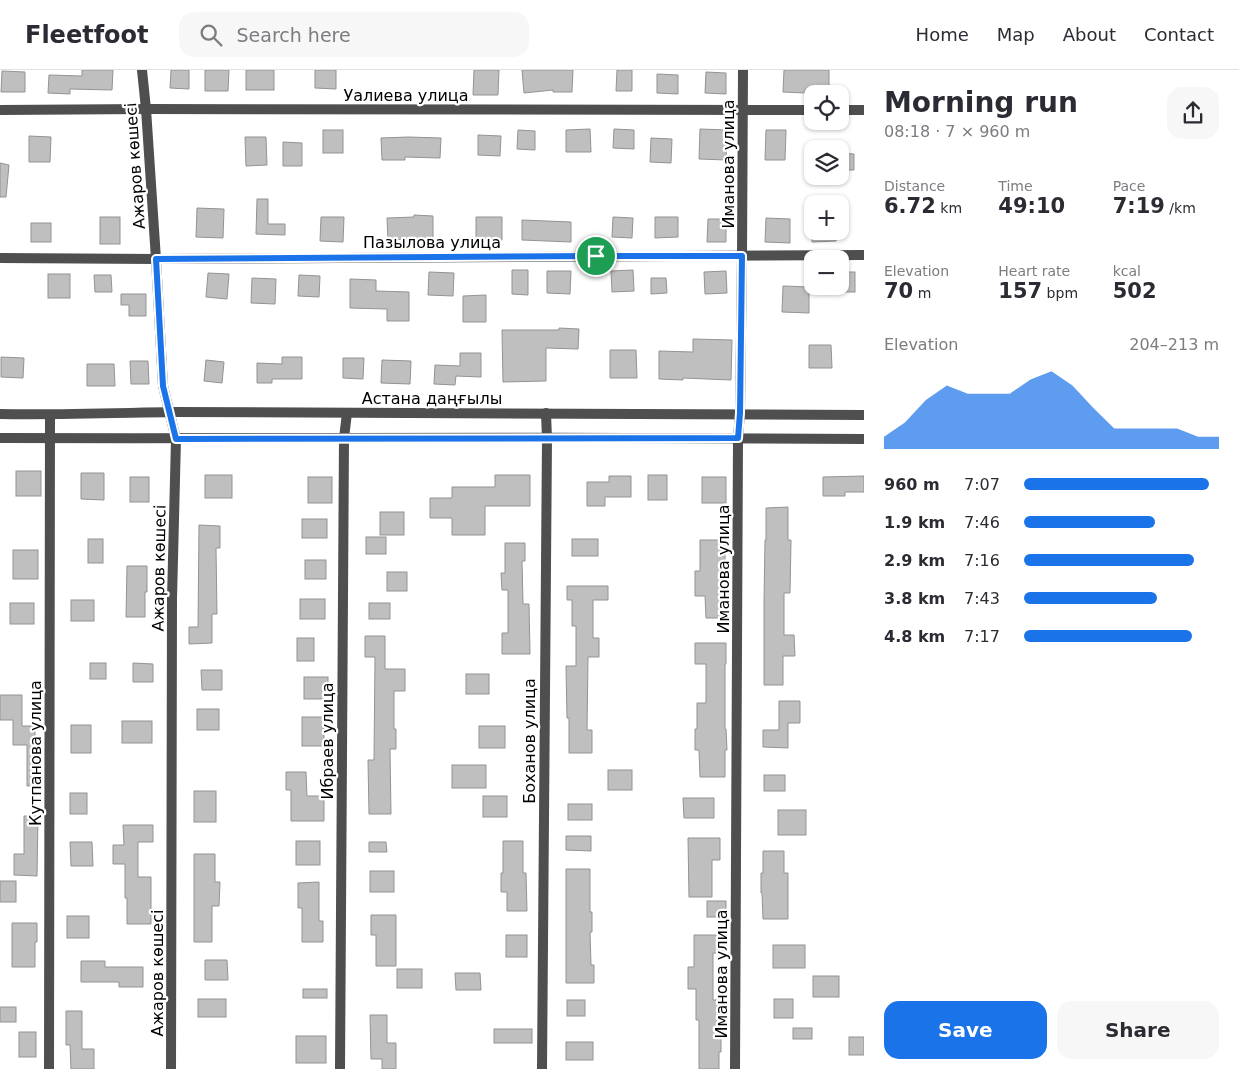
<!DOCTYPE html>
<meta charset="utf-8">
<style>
body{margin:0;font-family:"DejaVu Sans",sans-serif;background:#f7f7f7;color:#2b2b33;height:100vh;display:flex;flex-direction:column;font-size:19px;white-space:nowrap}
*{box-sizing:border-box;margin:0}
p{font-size:16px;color:#7c7c81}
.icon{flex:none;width:28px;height:28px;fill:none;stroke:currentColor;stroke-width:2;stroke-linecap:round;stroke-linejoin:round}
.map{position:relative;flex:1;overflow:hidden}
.panel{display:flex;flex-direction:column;background:#fff;width:375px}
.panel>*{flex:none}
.tools{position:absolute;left:804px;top:15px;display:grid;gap:10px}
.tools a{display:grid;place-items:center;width:45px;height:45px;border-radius:10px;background:#fff;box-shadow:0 1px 4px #0004;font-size:25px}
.pin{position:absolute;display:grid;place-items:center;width:42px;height:42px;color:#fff;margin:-21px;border:2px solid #fff;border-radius:50%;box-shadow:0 1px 5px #0007}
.round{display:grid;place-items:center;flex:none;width:52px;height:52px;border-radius:15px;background:#f7f7f7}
.overview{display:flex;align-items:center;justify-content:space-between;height:85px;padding:0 20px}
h1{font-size:28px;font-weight:700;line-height:38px}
.figures{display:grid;grid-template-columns:repeat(3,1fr);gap:8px;height:85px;padding:5px 20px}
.figures div{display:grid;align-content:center}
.figures b{font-size:21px;font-weight:700}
.figures small{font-size:14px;font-weight:400}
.figures p{font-size:14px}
.chart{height:140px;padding:10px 20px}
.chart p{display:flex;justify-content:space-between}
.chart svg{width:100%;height:90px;margin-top:5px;fill:#1a73e8;opacity:.7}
.primary-button{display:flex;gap:10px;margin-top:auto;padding:10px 20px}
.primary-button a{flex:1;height:58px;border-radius:15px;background:#1a73e8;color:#fff;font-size:20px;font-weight:700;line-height:58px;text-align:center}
.primary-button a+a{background:#f7f7f7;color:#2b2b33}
ul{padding:0 20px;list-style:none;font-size:16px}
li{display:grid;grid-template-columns:80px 60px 1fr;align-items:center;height:38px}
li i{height:12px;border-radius:6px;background:#1a73e8}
header{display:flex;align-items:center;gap:30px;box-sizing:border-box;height:70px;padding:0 25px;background:#fff;border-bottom:1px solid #e1e1e2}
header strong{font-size:24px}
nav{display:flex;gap:28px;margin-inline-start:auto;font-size:18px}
.search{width:350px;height:45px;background:#f7f7f7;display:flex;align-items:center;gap:12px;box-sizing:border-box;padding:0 18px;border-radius:15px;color:#7c7c81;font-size:19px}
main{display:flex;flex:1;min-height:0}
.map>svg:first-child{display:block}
.building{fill:#bfbfbf;stroke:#939393}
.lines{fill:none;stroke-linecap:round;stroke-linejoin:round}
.minor{stroke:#4f4f4f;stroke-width:10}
.tertiary{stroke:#4f4f4f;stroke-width:10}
.route-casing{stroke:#fff;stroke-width:10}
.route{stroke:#1a73e8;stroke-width:6}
.labels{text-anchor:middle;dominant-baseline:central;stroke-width:4.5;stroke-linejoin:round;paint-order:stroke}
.street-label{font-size:16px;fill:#000;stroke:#fff}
</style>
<header>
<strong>Fleetfoot</strong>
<div class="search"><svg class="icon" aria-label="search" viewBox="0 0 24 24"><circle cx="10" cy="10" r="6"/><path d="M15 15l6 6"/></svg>Search here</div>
<nav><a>Home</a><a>Map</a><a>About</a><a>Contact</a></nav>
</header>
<main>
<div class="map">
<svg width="864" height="999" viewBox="0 0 864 999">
<rect width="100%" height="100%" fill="#fff"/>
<g class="building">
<path d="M82 0H113L112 20 70 19V24L48 23 49 5 82 6Z"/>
<path d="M171 0H189V19L170 18Z"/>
<path d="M205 0H229L228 21H205Z"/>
<rect x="246" y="0" width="28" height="20"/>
<path d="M315 0H336V19L315 18Z"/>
<path d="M474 0H499L498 25H473Z"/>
<path d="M522 0H573L572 22H553V20L524 23Z"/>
<path d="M617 0H632V21H616Z"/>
<path d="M784 0H829V20H805V23L783 22Z"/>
<path d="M2 1 25 2V22H1Z"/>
<path d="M706 2 726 3V24L705 23Z"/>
<path d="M657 4 678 5V24L657 23Z"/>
<path d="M590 59 591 82H566V60Z"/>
<path d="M614 59 634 60V79L613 78Z"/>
<path d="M700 59 727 60 726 90 699 89Z"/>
<rect x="323" y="60" width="20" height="23"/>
<path d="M518 60 535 61V80L517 79Z"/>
<path d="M766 60H786L785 90H765Z"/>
<path d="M478 65 501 66 500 86 478 85Z"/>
<path d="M29 66 51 67 50 92H29Z"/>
<path d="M245 67H266L267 95 246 96Z"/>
<path d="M408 67 441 68 440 88 405 87V90H382L381 68Z"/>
<path d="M651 68 672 69 671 93 650 92Z"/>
<path d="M283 72 302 73V96H283Z"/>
<path d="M840 83 854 84V100H840Z"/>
<path d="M0 93 9 95 6 127H0Z"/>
<path d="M257 129H268V154H285V165L256 164Z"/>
<path d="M197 138 224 139 223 168 196 167Z"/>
<path d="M414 145 433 146V170L411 169 388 170 387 148 414 147Z"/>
<rect x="100" y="147" width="20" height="27"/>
<path d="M321 147H344L343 172 320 171Z"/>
<path d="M476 147H502V170L476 171Z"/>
<path d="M613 147 633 148 632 168 612 167Z"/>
<path d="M655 147H678V167L655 168Z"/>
<path d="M766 148 790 149V173L765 172Z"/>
<path d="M708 149H726V172H707Z"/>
<path d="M522 150 571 152V172L522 170Z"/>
<rect x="31" y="153" width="20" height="19"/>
<path d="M812 161H836V171L812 172Z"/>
<path d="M512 200H528V225L512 224Z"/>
<path d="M633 200 634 221 612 222 611 201Z"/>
<path d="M547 201H571L570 224 547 223Z"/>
<path d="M726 201 727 223 705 224 704 202Z"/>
<path d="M429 202 454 203 453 226 428 225Z"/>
<rect x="840" y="202" width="15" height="20"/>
<path d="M208 203 229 204 227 229 206 227Z"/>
<rect x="48" y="204" width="22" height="24"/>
<path d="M94 205H111L112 222H95Z"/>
<path d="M299 205 320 206 319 227 298 226Z"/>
<path d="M252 208 276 209 275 234 251 233Z"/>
<path d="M651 208H666L667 223 651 224Z"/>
<path d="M350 209 376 210V221L409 222V251H387V239L350 238Z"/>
<path d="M783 216 809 217V243L782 242Z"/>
<path d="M121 224H146V246H129V235H121Z"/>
<path d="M486 225V252H463V226Z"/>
<path d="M559 258 579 259 578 279 546 278V311L503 312 502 260H559Z"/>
<path d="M693 269 732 270 731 310 683 308V310L659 309V281L693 282Z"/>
<path d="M809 275H831L832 298H809Z"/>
<path d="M610 280H636L637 308H610Z"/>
<path d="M460 283H481V307L456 306 455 315 434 314 435 295 460 296Z"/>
<path d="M1 287 24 288 23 308 1 307Z"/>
<path d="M282 287H302V309H272V313H257V293L282 294Z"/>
<path d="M343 288H364L363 309 343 308Z"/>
<path d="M206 290 224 292 222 313 204 311Z"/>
<path d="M382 290 411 291 410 314 381 313Z"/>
<path d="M130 291H148L149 314H131Z"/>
<path d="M87 294H114L115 316H87Z"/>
<rect x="16" y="401" width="25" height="25"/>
<path d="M81 403H104V430L81 429Z"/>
<rect x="205" y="405" width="27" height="23"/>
<path d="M495 405H530V436H485V465H452V448H430V428H452V417H495Z"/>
<rect x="648" y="405" width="19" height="25"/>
<path d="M609 406H631V427H605V436H587V412H609Z"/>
<path d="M864 406V422H845V426H823V407Z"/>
<rect x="130" y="407" width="19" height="25"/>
<rect x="308" y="407" width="24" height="26"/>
<rect x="702" y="407" width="24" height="26"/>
<path d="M788 437V470H791L790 523H784V565H794L795 586H783V615H764V532L765 470H766V438Z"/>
<rect x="380" y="442" width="24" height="23"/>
<rect x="302" y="449" width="25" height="19"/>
<path d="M199 455 220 456V478H216L217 544H212V573L189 574V557H198Z"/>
<rect x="366" y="467" width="20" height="17"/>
<rect x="88" y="469" width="15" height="24"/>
<rect x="572" y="469" width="26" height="17"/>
<path d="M700 470H725V501H727V526H725V548H706L705 526H695V501H700Z"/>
<path d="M505 473H525V491H522L523 534H529L530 584H502V563H508V520H502L501 503H505Z"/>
<rect x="13" y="480" width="25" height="29"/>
<rect x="305" y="490" width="21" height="19"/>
<path d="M127 496H147V522H145V547H126Z"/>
<rect x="387" y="502" width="20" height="19"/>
<path d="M567 516H608V530H593V568H599V587H588L587 660H592V683H569V648H567L566 596H576V556H572V530H567Z"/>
<rect x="300" y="529" width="25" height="20"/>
<rect x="71" y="530" width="23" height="21"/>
<rect x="10" y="533" width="24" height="21"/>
<rect x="369" y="533" width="21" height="16"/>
<path d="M365 566H385V599H405V621H394V659H396V679H390L391 744H369L368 690H374L375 587H365Z"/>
<rect x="297" y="568" width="17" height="23"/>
<path d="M695 573H726V594H725V659H726L727 680H725V707H700L699 680H695V659H697V633H706V594H695Z"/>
<rect x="90" y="593" width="16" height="16"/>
<path d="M133 593 153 594V612H133Z"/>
<path d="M201 600H222V620H202Z"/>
<rect x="466" y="604" width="23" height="20"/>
<rect x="304" y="607" width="24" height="22"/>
<path d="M0 625H22V656H35V686H38V716H27V675H13V650H0Z"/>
<path d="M779 631H800V653H788V678L763 677V660H779Z"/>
<rect x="197" y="639" width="22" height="21"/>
<rect x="302" y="647" width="22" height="29"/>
<rect x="122" y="651" width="30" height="22"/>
<rect x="71" y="655" width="20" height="28"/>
<rect x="479" y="656" width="26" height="22"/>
<rect x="452" y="695" width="34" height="23"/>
<rect x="608" y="700" width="24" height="20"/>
<path d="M286 702H306L307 726H324V751H291V720H286Z"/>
<rect x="764" y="705" width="21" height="16"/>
<rect x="194" y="721" width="22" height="31"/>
<rect x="70" y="723" width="17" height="21"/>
<rect x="483" y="726" width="24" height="21"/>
<path d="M683 728H714V748H684Z"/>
<rect x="568" y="734" width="24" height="16"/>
<rect x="778" y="740" width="28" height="25"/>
<path d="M24 746H38L37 806 14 805V784H24Z"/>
<path d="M123 755H153V772H138V807H151V854H127V828H125V794H113V775H124Z"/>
<path d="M566 766H591V781L566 780Z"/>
<path d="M688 768H720V790H712V827H689Z"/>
<rect x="296" y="771" width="24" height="24"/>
<path d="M503 771H523V803H526L527 841H507V822H501V803H503Z"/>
<path d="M70 772H92L93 796H71Z"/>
<path d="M369 772H386L387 782H369Z"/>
<path d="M763 781H784V803H788V849H763L762 823H761V803H763Z"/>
<path d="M194 784H215V812H220L219 836H212V872H194Z"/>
<path d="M566 799H590V842H592V862H590L591 895H594V913H566Z"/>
<rect x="370" y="801" width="24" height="21"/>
<rect x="0" y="811" width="16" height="21"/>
<path d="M319 812V851H323V872H302V838H298V813Z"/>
<rect x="707" y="831" width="19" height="16"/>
<path d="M371 845H396V896H376V865H371Z"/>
<rect x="67" y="846" width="22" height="22"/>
<path d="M12 853H37V872H35V897H12Z"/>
<rect x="506" y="865" width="21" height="22"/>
<path d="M694 865H725V883H713V930H724V950H721V982H719V999H699V950H696V919H688V897H694Z"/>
<rect x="773" y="875" width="32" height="23"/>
<path d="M205 890H227L228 910H205Z"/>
<path d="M81 891H105V897H143V917H119V912H81Z"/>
<rect x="397" y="899" width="25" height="19"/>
<path d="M455 903H480L481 920H456Z"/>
<rect x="813" y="906" width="26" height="21"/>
<rect x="303" y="919" width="24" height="9"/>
<rect x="198" y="929" width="28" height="18"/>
<rect x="774" y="929" width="19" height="19"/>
<rect x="567" y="930" width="18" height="16"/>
<rect x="0" y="937" width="16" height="15"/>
<path d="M66 941H82V979H94V999H71L70 975H66Z"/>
<path d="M370 945H387V973H396V999H382V989H371Z"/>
<rect x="793" y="958" width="19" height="11"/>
<rect x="494" y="959" width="38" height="14"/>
<rect x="19" y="962" width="17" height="25"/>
<rect x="296" y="966" width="30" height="27"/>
<rect x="849" y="967" width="15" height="18"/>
<rect x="566" y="972" width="27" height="18"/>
</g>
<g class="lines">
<g class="minor">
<path d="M142 0 146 39 156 189 163 316 176 369 172 529 171 999"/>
<path d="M0 40 146 39 812 40"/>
<path d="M840 40H864"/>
<path d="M0 188 156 189 864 185"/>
<path d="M49 999 50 345"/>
<path d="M340 999 344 368 347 343"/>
<path d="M542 999 547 369 546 343"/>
<path d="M735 999 738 368 740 343 742 186 743 0"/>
</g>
<g class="tertiary">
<path d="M0 344C58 345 116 343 174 342 404 342 634 342 864 345"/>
<path d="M0 368C288 369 576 366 864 369"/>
</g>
</g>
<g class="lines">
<g class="route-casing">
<path id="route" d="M596 186H742L740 343 738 368 176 369 163 316 156 189Z"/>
</g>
<use href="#route" class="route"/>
</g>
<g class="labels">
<g class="street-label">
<text x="406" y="25">Уалиева улица</text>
<text transform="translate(728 94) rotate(-90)">Иманова улица</text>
<text transform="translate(135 96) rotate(-94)">Ажаров көшесі</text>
<text x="432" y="172">Пазылова улица</text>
<text x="432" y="328">Астана даңғылы</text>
<text transform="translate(159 498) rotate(-89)">Ажаров көшесі</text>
<text transform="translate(723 499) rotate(-90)">Иманова улица</text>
<text transform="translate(327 671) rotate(-90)">Ибраев улица</text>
<text transform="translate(529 671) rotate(-90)">Боханов улица</text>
<text transform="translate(35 683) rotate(-90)">Кутпанова улица</text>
<text transform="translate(157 903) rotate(-90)">Ажаров көшесі</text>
<text transform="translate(721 904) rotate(-90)">Иманова улица</text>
</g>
</g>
</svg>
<div class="tools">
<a><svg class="icon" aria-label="locate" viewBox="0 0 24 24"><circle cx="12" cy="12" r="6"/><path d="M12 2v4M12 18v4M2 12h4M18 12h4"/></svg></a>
<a><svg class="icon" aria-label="layers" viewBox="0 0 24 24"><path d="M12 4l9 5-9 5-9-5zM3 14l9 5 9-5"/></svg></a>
<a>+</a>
<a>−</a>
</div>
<div class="pin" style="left:596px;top:186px;background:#1e9e55"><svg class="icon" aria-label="arrive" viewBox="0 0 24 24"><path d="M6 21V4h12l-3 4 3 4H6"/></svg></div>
</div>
<section class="panel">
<div class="overview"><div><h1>Morning run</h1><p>08:18 · 7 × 960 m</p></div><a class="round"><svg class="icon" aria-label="share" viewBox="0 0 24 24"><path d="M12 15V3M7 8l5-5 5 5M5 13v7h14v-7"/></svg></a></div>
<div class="figures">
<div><p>Distance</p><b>6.72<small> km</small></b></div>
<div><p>Time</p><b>49:10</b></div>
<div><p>Pace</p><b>7:19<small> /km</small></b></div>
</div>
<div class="figures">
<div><p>Elevation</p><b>70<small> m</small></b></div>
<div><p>Heart rate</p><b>157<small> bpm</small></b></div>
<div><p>kcal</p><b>502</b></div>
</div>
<div class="chart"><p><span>Elevation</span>204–213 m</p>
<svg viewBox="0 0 160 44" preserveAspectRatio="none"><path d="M0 44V38L10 31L20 20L30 13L40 17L50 17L60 17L70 10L80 6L90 13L100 24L110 34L120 34L130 34L140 34L150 38L160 38V44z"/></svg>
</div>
<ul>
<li><b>960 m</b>7:07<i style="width:95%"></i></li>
<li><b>1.9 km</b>7:46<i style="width:67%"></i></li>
<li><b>2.9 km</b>7:16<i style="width:87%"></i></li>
<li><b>3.8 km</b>7:43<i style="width:68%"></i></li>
<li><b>4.8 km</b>7:17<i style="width:86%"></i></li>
</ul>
<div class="primary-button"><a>Save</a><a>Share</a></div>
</section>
</main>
